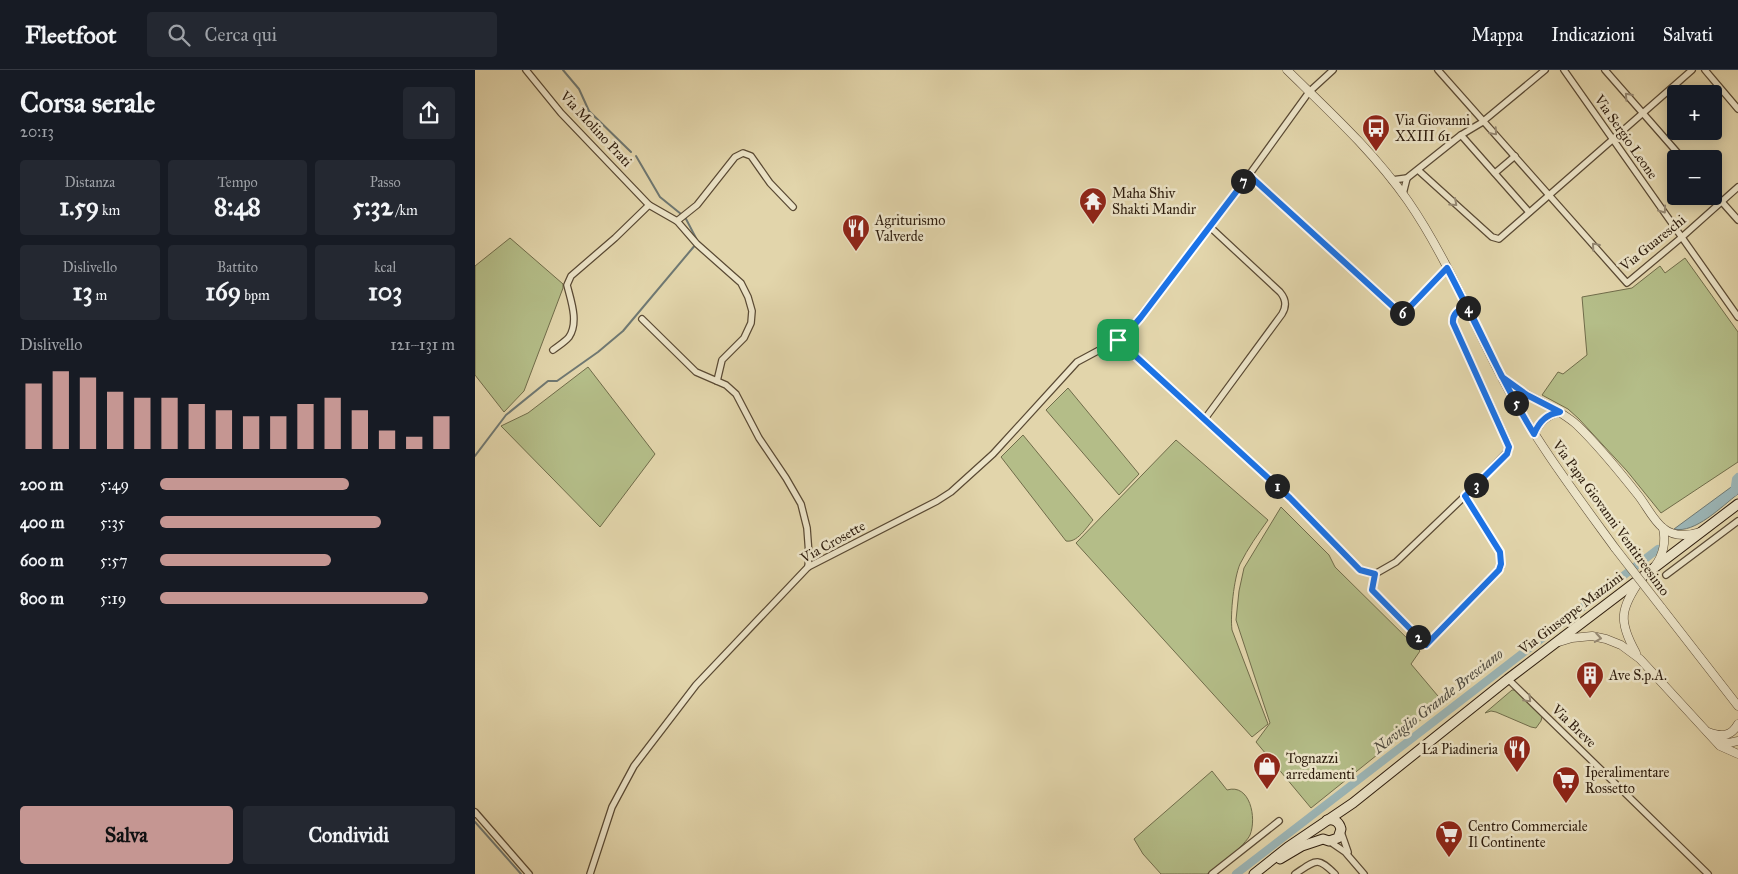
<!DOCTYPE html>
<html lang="it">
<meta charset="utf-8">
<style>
body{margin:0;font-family:"IM FELL Great Primer",serif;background:#242831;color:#f1f3f6;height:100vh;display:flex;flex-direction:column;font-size:19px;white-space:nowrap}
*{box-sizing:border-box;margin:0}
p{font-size:16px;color:#9ea1a6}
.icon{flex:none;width:28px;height:28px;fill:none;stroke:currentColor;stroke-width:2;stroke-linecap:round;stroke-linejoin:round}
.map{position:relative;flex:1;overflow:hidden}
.details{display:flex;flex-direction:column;background:#171b24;width:475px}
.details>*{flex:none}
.fabs{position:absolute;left:1192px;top:15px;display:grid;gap:10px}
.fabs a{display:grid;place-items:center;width:55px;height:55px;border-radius:5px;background:#171b24;box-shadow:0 2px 12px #0003;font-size:25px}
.pin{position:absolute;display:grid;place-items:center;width:42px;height:42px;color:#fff;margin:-21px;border-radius:10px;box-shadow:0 2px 8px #0006}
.km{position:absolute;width:25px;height:25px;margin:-12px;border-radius:50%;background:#222;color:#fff;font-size:14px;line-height:25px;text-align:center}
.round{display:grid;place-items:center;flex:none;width:52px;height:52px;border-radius:5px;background:#242831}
.head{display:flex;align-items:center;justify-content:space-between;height:85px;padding:0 20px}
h1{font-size:28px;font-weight:700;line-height:38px}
.figures{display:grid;grid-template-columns:repeat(3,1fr);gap:8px;height:85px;padding:5px 20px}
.figures div{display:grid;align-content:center;border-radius:5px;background:#242831;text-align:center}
.figures b{font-size:25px;font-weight:700}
.figures small{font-size:14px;font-weight:400}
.figures p{font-size:14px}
.chart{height:140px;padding:10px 20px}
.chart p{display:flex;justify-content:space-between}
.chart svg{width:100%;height:90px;margin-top:5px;stroke:#c59692;stroke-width:6}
.action{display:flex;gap:10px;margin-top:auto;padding:10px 20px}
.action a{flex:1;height:58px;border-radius:5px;background:#c59692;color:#111;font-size:20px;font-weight:700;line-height:58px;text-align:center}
.action a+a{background:#242831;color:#f1f3f6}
ul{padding:0 20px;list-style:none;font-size:16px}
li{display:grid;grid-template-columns:80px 60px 1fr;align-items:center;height:38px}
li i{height:12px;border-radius:6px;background:#c59692}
header{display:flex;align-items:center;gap:30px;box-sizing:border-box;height:70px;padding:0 25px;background:#171b24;border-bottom:1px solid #363941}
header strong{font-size:24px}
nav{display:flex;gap:28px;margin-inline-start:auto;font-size:18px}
.search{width:350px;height:45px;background:#242831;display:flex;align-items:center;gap:12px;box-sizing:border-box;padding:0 18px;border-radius:5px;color:#9ea1a6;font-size:19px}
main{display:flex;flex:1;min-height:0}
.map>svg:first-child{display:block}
.green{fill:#b4bd88;stroke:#706c4a}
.water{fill:#9bb5b6;stroke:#6f7872}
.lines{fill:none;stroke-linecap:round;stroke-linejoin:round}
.stream{stroke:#6f7872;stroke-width:2}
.canal{stroke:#9bb5b6;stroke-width:8}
.minor-casing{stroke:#5a4a34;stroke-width:8}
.tertiary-casing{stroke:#5a4a34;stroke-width:9}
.secondary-casing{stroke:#2d1c0d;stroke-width:11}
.minor{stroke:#ece4c8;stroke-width:5.5}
.tertiary{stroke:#ece4c8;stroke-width:8}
.secondary{stroke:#ece4c8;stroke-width:9}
.tertiary-bridge-casing{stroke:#5a4a34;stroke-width:9;stroke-linecap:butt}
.tertiary-bridge{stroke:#ece4c8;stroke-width:8}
.oneway{stroke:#968a74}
.route-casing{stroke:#fff;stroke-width:10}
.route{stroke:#1a73e8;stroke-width:6}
.labels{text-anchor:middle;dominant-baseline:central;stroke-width:5;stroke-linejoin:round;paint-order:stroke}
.poi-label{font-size:14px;fill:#2d1c0d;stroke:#ece4c8;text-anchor:start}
.street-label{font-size:14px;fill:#2d1c0d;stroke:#ece4c8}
.water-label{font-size:15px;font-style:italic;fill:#4e4a40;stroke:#ece4c8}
</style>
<header>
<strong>Fleetfoot</strong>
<div class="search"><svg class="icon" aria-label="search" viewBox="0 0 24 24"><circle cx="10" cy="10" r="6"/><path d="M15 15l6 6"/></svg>Cerca qui</div>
<nav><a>Mappa</a><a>Indicazioni</a><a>Salvati</a></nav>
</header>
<main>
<section class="details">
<div class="head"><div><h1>Corsa serale</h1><p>20:13</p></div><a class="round"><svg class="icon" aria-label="share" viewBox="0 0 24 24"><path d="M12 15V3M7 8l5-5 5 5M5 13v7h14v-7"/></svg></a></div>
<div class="figures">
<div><p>Distanza</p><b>1.59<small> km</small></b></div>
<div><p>Tempo</p><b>8:48</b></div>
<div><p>Passo</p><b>5:32<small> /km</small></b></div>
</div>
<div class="figures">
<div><p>Dislivello</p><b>13<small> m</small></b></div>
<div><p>Battito</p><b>169<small> bpm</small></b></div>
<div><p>kcal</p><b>103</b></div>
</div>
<div class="chart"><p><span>Dislivello</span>121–131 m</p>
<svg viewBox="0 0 160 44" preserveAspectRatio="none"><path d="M5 44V12M15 44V6M25 44V9M35 44V16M45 44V19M55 44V19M65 44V22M75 44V25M85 44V28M95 44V28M105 44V22M115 44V19M125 44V25M135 44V35M145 44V38M155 44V28"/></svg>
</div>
<ul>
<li><b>200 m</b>5:49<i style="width:64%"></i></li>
<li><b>400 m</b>5:35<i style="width:75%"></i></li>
<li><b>600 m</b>5:57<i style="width:58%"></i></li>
<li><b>800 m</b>5:19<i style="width:91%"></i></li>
</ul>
<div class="action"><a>Salva</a><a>Condividi</a></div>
</section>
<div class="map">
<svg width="1263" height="804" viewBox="0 0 1263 804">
<rect width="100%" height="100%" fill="#e2d5ab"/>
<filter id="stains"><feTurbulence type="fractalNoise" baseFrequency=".004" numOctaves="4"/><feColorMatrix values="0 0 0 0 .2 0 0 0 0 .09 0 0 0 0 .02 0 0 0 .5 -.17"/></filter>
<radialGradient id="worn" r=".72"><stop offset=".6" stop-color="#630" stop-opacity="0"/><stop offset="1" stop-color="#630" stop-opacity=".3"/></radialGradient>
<g class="green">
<path d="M35 168 88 214V218L49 321 29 342 0 305V196Z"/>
<path d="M1210 188 1263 262V392L1186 443 1152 401 1104 349 1093 339 1067 325 1083 302 1088 304 1112 285 1107 227 1157 218 1185 196 1190 203Z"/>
<path d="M113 297 180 384 125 457 26 356 53 343Z"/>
<path d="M593 318 664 404 644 425 571 340Z"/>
<path d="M548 365 618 450C611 458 602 473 591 471L526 387Z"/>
<path d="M701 370 793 450C783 464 773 478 765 494 759 508 755 544 757 560L793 654 777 667 601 473Z"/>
<path d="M806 437 854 485 860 497 945 581 936 594 968 632 836 738 781 672 795 653 761 550 764 521 769 498Z"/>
<path d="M1037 620H1040L1067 647 1066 651 1061 658 1056 657 1021 642 1016 641 1010 643Z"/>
<path d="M737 701 752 720C775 713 782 748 775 765 771 774 742 799 732 804 725 804 695 804 686 804L668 784 659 769Z"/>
</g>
<path class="water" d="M1263 412V424C1247 436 1220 464 1199 459Z"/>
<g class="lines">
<g class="stream">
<path d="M88 0 104 19 114 41 156 82"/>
<path d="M161 86 185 127 206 144"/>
<path d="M210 147 222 170"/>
<path d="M0 386 31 345 73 311H82L123 282 148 261 221 174"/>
<path d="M0 752 46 804"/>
</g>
<g class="canal">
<path d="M1259 422 1261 409 1263 407"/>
<path d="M761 804 1183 479"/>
</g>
<g class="minor-casing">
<g id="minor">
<path d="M51 0 86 43 174 135 202 151 222 174 266 213 273 227 277 241 276 253 269 268 247 290 242 311"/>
<path d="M963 0 1152 213 1207 167 1263 117"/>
<path d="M1089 0 1263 247"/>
<path d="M1130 0 1208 89"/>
<path d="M1230 0 1263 39"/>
<path d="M986 65 1054 142"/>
<path d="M943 100 1017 167 1024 169 1217 0"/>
<path d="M1020 103 1040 86"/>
<path d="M774 105 925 243 930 242 972 198"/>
<path d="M917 110 932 108 986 65 1006 53 1070 0"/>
<path d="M1239 123 1263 150"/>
<path d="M928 124 932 108"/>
<path d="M202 151 222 135 260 87 268 83 276 86 295 113 318 137"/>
<path d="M167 249 221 302 251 315 261 324 284 368 311 408 326 434 332 458 334 485 333 497"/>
<path d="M643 270 815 428 885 500 900 504 921 492 990 426 1034 380 1033 373 978 253C977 243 984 240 992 235"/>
<path d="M78 280C83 276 90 272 94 267 104 252 96 231 92 215L96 206 140 168 174 135"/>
<path d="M729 350 807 244C812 236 811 229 805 222L734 156"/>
<path d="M900 504 897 520 951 575 1026 497 1025 482 990 426"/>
<path d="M1191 505 1263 451"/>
<path d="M1033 609 1233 804"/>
<path d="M0 742 54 804"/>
<path d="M866 762 873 782"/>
<path d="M854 771 870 782 889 804"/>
<path d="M115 804 137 737 159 696 221 615 333 497 462 431 476 422 518 384 602 292 643 270 655 260 774 105 834 22 858 0"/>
<path d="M737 804 804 751"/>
<path d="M820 804C841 790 842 786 860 804"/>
</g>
</g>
<g class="tertiary-casing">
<g id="tertiary">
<path d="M812 0C855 42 898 81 933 131 971 186 996 249 1027 308 1059 369 1100 423 1140 478"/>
<path d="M1030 310C1052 328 1081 336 1102 355 1124 376 1144 401 1163 425 1171 435 1178 450 1188 458 1199 467 1213 466 1225 462"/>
<path d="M1059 364C1065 352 1071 345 1085 342"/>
<path d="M1180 496C1189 484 1191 472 1188 458"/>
<path d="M1186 537 1263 636"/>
<path d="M1084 572 1097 568 1117 566 1131 569 1146 575 1165 589 1245 676 1263 684"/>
<path d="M1161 583C1143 551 1145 539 1166 509"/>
<path d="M1233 662C1246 667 1256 667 1263 654"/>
<path d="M1241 670 1254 673 1263 671"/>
</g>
</g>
<g class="secondary-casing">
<g id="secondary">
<path d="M805 789 827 776 848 769 854 771 863 768 866 759C864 752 860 749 852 750"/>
<path d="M779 804 813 777 878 733 1033 609 1263 434"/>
</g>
</g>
<use href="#minor" class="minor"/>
<use href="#tertiary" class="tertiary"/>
<use href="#secondary" class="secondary"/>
<g class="tertiary-bridge-casing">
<path id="tertiary-bridge" d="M1140 478 1186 537"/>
</g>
<use href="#tertiary-bridge" class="tertiary-bridge"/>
</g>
<defs><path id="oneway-chevron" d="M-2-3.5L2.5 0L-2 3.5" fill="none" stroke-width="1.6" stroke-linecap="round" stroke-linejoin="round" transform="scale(1.25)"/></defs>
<g class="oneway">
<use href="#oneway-chevron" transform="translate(1153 26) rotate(-132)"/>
<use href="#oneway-chevron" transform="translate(1019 62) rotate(49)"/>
<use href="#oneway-chevron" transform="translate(979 133) rotate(42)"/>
<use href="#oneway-chevron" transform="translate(1188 140) rotate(54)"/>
<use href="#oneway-chevron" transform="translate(1120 176) rotate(-131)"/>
<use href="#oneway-chevron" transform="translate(1123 568) rotate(9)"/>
<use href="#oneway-chevron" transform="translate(1053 629) rotate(45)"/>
</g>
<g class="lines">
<g class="route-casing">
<path id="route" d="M643 270 815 428 885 500 900 504 897 520 951 575 1024 500 1026 494 1025 482 990 426 1032 384 1034 377 978 253C977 243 984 240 992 235L1027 307 1052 325 1085 342C1071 344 1064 352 1059 364 1026 310 1001 253 972 198L930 242 925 243 774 105 666 247 655 260 643 270"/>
</g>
<use href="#route" class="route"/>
</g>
<defs>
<g id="bus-pin" transform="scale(1.4375)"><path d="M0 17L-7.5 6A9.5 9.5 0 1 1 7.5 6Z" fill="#8f2418" stroke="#ece4c8"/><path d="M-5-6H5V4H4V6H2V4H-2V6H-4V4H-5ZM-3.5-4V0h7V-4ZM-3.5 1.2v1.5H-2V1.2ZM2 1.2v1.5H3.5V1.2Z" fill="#fff"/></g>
<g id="temple-pin" transform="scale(1.4375)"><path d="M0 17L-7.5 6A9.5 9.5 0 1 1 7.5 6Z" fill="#8f2418" stroke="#ece4c8"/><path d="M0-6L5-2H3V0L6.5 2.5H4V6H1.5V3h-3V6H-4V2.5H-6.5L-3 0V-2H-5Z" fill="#fff"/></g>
<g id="restaurant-pin" transform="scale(1.4375)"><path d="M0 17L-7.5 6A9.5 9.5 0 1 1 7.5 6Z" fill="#8f2418" stroke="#ece4c8"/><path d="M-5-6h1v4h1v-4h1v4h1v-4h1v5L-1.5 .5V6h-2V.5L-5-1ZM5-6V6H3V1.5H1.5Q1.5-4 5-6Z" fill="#fff"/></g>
<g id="building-pin" transform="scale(1.4375)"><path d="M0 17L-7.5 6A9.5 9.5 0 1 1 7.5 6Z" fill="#8f2418" stroke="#ece4c8"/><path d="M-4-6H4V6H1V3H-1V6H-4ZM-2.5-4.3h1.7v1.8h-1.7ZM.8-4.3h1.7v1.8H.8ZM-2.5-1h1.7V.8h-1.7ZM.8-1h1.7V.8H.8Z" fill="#fff"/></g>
<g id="shop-pin" transform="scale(1.4375)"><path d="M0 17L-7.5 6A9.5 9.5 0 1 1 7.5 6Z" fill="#8f2418" stroke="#ece4c8"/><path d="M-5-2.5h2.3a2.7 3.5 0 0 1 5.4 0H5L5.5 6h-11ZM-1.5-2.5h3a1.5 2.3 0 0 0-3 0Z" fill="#fff"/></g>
<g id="supermarket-pin" transform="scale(1.4375)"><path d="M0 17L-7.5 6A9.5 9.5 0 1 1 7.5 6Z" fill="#8f2418" stroke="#ece4c8"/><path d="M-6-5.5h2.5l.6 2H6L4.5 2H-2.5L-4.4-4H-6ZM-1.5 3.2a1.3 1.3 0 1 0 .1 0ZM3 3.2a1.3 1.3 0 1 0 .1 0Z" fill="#fff"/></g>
</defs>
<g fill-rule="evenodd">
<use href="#bus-pin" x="901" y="58"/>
<use href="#temple-pin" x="618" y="131"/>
<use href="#restaurant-pin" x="381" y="158"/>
<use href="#building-pin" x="1115" y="605"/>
<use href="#restaurant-pin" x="1042" y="679"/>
<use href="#shop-pin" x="792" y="696"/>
<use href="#supermarket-pin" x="1091" y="710"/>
<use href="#supermarket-pin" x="974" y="764"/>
</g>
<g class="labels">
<g class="poi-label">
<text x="920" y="50">Via Giovanni<tspan x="920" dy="16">XXIII 61</tspan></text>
<text x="637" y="123">Maha Shiv<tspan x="637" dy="16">Shakti Mandir</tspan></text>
<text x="400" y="150">Agriturismo<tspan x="400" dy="16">Valverde</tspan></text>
<text x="1134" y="605">Ave S.p.A.</text>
<text x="1023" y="679" text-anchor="end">La Piadineria</text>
<text x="811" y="688">Tognazzi<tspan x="811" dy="16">arredamenti</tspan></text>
<text x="1110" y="702">Iperalimentare<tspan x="1110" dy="16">Rossetto</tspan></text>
<text x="993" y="756">Centro Commerciale<tspan x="993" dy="16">Il Continente</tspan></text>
</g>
<g class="street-label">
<text transform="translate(121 59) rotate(47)">Via Molino Prati</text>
<text transform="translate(1151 67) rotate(55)">Via Sergio Leone</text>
<text transform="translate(1178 173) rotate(-39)">Via Guareschi</text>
<text transform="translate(1136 448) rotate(54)">Via Papa Giovanni Ventitreesimo</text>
<text transform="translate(358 472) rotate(-29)">Via Crosette</text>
<text transform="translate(1096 543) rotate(-37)">Via Giuseppe Mazzini</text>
<text transform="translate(1099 656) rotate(44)">Via Breve</text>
</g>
<g class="water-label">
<text transform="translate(963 631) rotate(-38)">Naviglio Grande Bresciano</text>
</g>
</g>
<rect width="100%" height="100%" filter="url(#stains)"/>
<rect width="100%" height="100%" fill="url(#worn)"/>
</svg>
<div class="fabs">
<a>+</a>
<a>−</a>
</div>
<div class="pin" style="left:643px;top:270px;background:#1e9e55"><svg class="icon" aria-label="arrive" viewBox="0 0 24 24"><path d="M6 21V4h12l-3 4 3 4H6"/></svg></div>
<b class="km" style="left:802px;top:416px">1</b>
<b class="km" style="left:943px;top:567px">2</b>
<b class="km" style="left:1001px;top:415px">3</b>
<b class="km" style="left:993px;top:238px">4</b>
<b class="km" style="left:1041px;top:333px">5</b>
<b class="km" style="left:927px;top:243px">6</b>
<b class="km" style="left:768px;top:111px">7</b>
</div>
</main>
